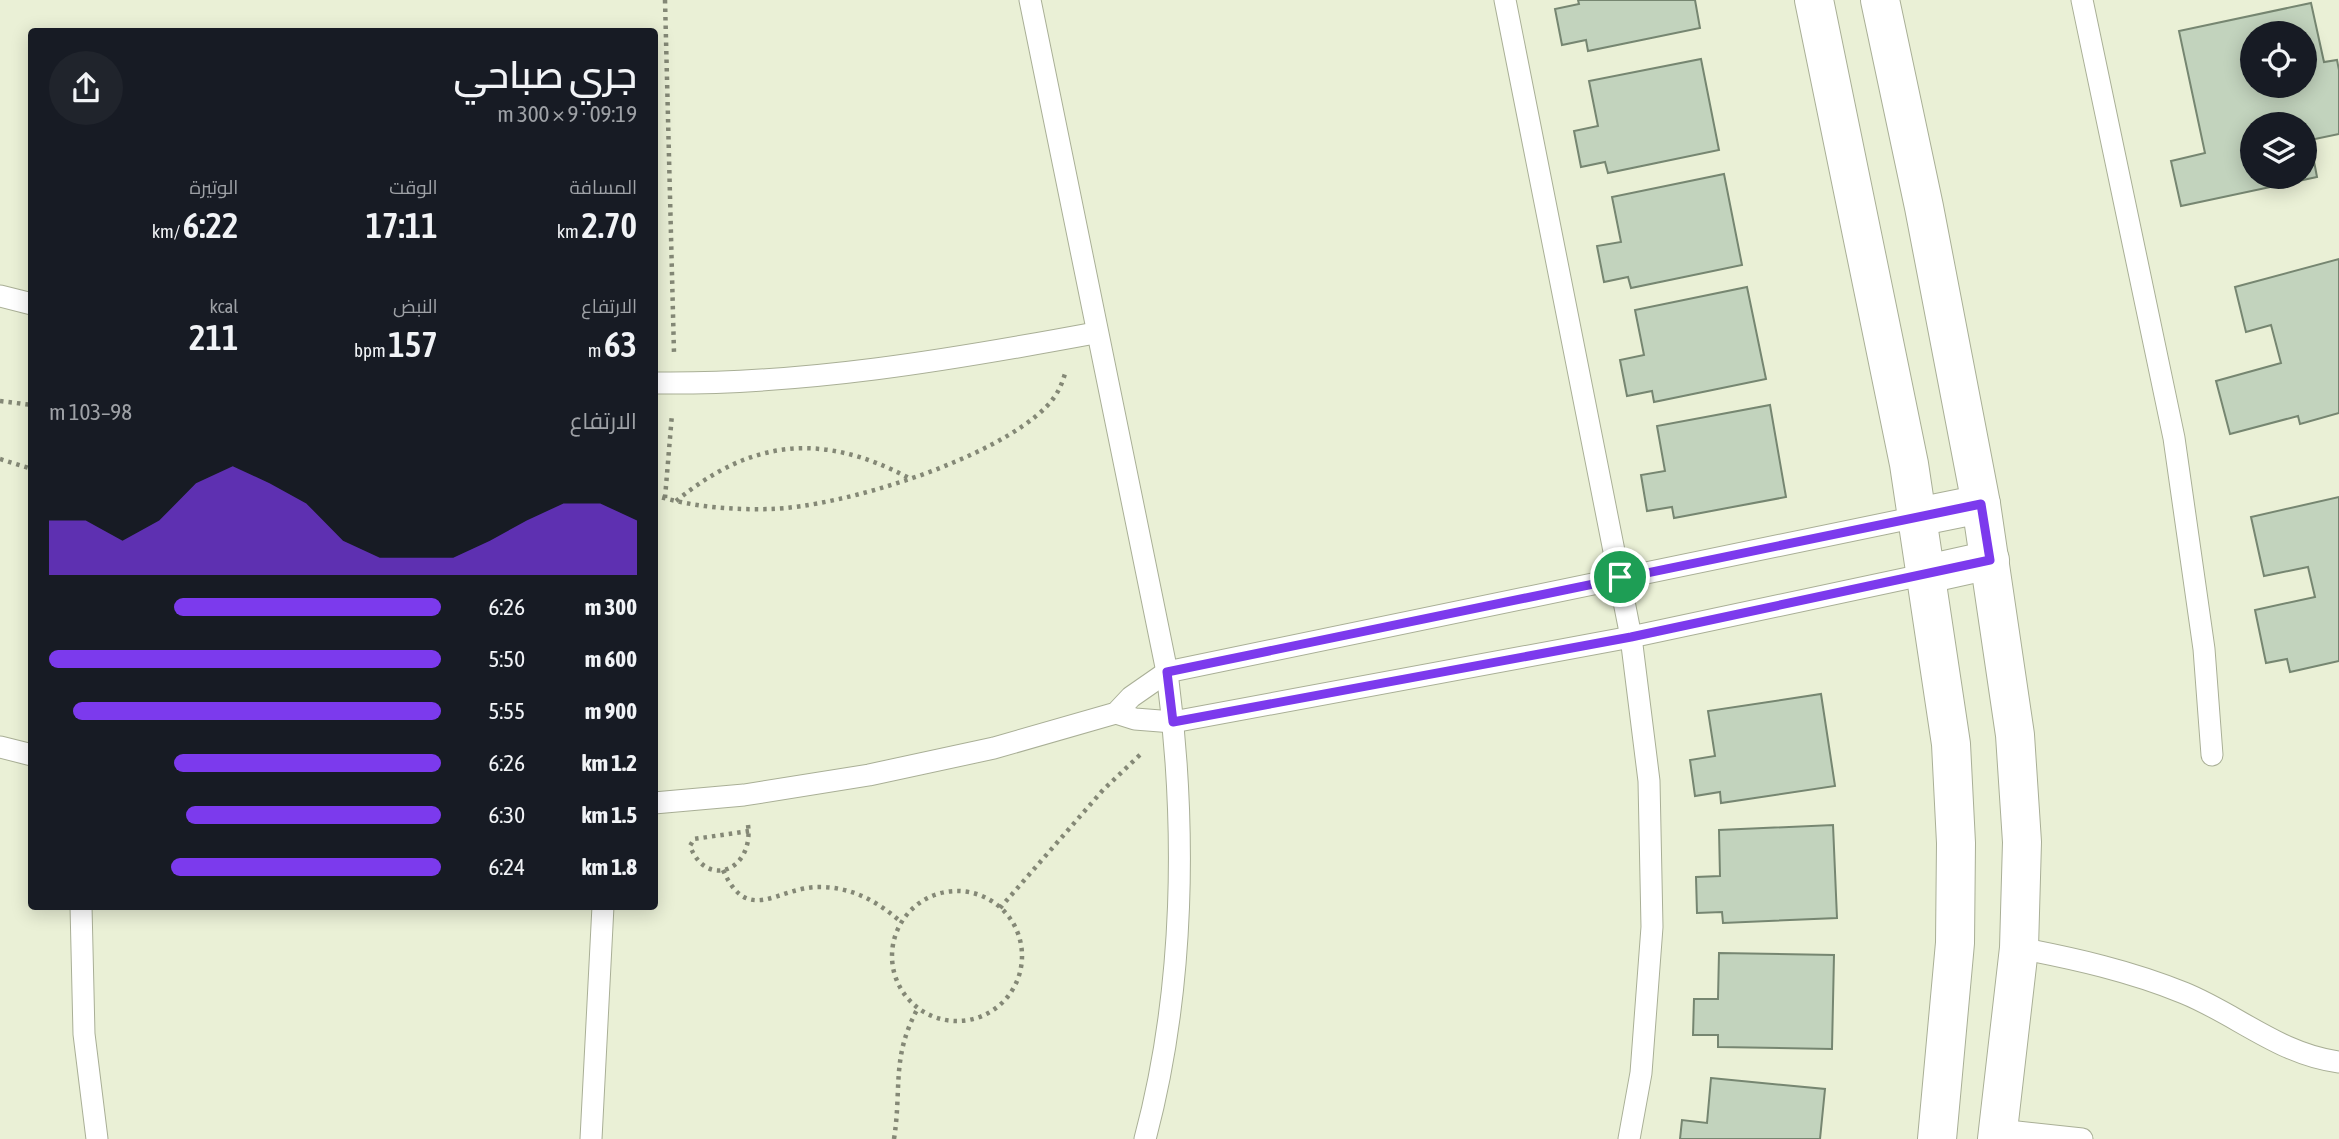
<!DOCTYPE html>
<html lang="ar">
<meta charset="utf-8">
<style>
body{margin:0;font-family:"Asap Condensed",Cairo,sans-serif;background:#20242c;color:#f1f3f6;direction:rtl;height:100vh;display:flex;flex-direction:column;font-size:26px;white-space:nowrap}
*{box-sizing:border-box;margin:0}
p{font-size:23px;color:#9ea1a6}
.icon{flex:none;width:38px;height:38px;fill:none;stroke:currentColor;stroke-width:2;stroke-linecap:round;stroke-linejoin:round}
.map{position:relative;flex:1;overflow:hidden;direction:ltr}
.drawer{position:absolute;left:28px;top:28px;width:630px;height:882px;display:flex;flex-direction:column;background:#171b24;border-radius:7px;box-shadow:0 4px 18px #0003;direction:rtl}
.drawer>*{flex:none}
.fabs{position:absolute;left:2240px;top:21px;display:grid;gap:14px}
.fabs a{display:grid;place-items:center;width:77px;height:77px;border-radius:50%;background:#171b24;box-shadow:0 4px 18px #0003;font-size:35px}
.pin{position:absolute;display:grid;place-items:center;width:60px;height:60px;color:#fff;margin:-30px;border:4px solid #fff;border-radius:50%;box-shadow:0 2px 7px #0007}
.round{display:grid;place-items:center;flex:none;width:74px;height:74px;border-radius:37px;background:#20242c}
.overview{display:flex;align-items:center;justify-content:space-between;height:119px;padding:0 21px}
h1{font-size:38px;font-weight:600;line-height:52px}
.stats{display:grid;grid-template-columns:repeat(3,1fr);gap:10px;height:119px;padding:7px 21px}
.stats div{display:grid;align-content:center}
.stats b{font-size:35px;font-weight:600}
.stats small{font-size:19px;font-weight:400}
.stats p{font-size:19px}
.chart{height:196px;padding:14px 21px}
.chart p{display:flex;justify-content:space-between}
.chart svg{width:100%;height:126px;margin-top:7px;fill:#7c3aed;opacity:.7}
ul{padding:0 21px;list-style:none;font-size:23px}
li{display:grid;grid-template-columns:112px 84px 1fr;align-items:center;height:52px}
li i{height:18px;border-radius:9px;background:#7c3aed}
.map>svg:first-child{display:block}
.building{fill:#c2d3bd;stroke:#768671;stroke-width:2;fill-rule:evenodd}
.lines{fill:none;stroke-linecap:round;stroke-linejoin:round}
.service-casing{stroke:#a9af96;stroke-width:23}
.tertiary-casing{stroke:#a9af96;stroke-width:40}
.path{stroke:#848876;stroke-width:4.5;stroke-dasharray:3.5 5;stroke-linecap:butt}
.service{stroke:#fff;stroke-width:21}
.tertiary{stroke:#fff;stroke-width:38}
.route-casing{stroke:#fff;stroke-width:14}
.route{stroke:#7c3aed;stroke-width:9}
</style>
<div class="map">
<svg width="2339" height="1139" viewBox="0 0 2339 1139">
<rect width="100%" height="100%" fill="#eaf0d6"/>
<g class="building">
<path d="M1578 0H1695L1700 28 1588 51 1586 40 1562 45 1555 9 1579 4Z"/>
<path d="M2311 3 2324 62 2337 60 2339 70V134L2310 140 2317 177 2181 206 2171 161 2205 153 2179 31ZM2252 33H2305V86H2252ZM2252 124H2305V177H2252Z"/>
<path d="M1701 59 1719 150 1608 173 1605 162 1581 167 1574 131 1598 126 1589 81Z"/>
<path d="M1724 174 1742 265 1631 288 1628 277 1604 282 1597 246 1621 242 1612 197Z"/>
<path d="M2339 259V413L2300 424 2298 416 2230 434 2216 381 2281 363 2271 325 2246 332 2235 287Z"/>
<path d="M1747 287 1766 379 1654 402 1652 391 1627 396 1620 360 1644 355 1635 310Z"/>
<path d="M1770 405 1786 497 1674 518 1672 507 1647 511 1641 475 1665 471 1657 426Z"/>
<path d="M2339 497V661L2290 672 2287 659 2266 663 2255 610 2315 597 2308 567 2264 576 2251 517Z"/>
<path d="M1821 694 1835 786 1721 803 1720 792 1695 796 1690 760 1715 756 1708 711Z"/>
<path d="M1833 825 1837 918 1723 923 1722 912 1697 913 1696 877 1720 876 1719 830Z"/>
<path d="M1719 953 1834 955 1832 1049 1718 1047V1035H1693L1694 999H1718Z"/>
<path d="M1711 1078 1825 1089 1820 1139H1680L1682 1120 1707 1123Z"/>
</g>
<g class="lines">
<g class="service-casing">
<g id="service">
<path d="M1030 0 1167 672C1187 826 1185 989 1145 1139"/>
<path d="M1505 0 1631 637 1649 781 1652 927 1641 1073 1629 1139"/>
<path d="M2082 0 2174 438 2204 649 2212 755"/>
<path d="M0 296 32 304"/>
<path d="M654 383C803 385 950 360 1095 333"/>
<path d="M1116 713 1135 719 1173 722 1631 637 1927 574"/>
<path d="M0 747 32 755"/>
<path d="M654 803 744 795 869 775 994 748 1116 713 1131 697 1167 672 1917 517"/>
<path d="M81 906 84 1034 97 1139"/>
<path d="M2019 948C2076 959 2130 971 2184 993 2236 1014 2281 1055 2339 1062"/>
<path d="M1999 1130 2082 1139"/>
<path d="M591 1139 603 906"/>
</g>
</g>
<g class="tertiary-casing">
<g id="tertiary">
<path d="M1814 0 1909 464 1951 744 1956 843 1955 943 1937 1139"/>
<path d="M1880 0 1924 207 1981 504 2015 735 2022 842 2019 948 1997 1139"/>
<path d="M1917 517 1981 504"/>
<path d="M1927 574 1990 560"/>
</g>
</g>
<g class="path">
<path d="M665 0 674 353"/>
<path d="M0 401 32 405"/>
<path d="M0 459 32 469"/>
<path d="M654 495C691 507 732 510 770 509 843 507 995 459 1046 407 1057 396 1062 385 1066 370"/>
<path d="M665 498 672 414"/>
<path d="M676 501C752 439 822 432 909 478"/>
<path d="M748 825C754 870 707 890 690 846L694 839 749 831"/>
<path d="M723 870C748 926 777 887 819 887 852 887 877 901 901 922"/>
<circle cx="957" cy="956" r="65"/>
<path d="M1000 908 1103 790 1143 752"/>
<path d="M894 1139C902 1088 891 1057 918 1008"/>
</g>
<use href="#service" class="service"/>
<use href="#tertiary" class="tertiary"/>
</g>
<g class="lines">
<g class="route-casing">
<path id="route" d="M1981 504 1990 560 1631 637 1173 722 1167 672Z"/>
</g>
<use href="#route" class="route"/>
</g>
</svg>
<div class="fabs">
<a><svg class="icon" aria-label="locate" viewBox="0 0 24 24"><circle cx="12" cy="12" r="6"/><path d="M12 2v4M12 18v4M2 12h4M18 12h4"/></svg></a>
<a><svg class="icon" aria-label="layers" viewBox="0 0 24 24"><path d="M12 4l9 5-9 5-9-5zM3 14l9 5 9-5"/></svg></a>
</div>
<div class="pin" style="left:1620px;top:577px;background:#1e9e55"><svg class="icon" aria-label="arrive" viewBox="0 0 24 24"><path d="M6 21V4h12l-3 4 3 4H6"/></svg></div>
<section class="drawer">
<div class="overview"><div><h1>جري صباحي</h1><p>09:19 · 9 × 300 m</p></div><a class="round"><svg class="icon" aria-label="share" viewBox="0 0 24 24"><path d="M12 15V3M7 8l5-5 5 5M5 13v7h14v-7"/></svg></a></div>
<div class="stats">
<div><p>المسافة</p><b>2.70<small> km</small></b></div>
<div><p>الوقت</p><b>17:11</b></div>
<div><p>الوتيرة</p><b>6:22<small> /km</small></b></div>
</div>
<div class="stats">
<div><p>الارتفاع</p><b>63<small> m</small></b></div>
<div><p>النبض</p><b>157<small> bpm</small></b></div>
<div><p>kcal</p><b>211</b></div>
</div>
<div class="chart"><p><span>الارتفاع</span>98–103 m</p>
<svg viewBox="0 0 160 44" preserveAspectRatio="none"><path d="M0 44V25L10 25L20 32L30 25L40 12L50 6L60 12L70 19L80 32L90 38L100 38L110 38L120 32L130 25L140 19L150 19L160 25V44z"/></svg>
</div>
<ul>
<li><b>300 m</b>6:26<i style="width:68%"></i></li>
<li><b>600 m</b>5:50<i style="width:100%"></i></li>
<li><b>900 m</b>5:55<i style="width:94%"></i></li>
<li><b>1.2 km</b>6:26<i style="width:68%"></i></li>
<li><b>1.5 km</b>6:30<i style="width:65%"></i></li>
<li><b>1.8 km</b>6:24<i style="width:69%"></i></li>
</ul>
</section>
</div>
